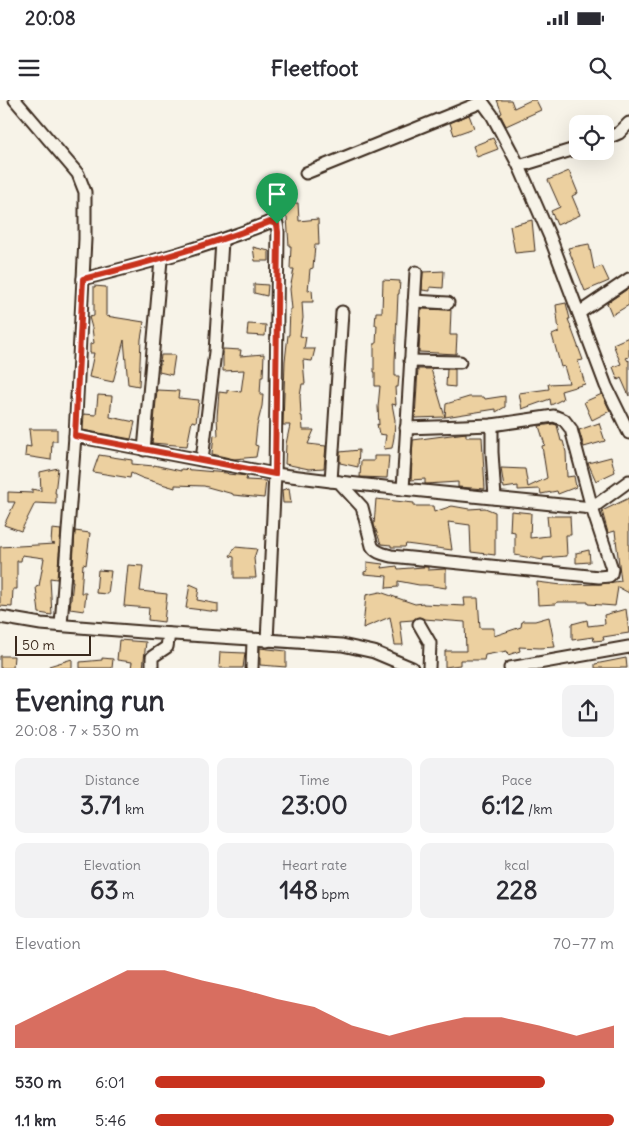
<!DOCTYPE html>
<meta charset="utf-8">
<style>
body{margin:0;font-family:Delius,sans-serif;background:#f2f2f3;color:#2b2b33;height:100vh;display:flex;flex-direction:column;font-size:19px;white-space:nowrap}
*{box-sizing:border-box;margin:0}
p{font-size:16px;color:#7c7c81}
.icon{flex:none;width:28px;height:28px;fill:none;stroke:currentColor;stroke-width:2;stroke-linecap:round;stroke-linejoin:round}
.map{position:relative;height:568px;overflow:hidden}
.sheet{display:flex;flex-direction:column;background:#fff;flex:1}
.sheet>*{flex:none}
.controls{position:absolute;left:569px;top:15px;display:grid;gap:10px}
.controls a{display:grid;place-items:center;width:45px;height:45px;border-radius:10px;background:#fff;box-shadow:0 5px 20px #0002;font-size:25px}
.scale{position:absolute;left:15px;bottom:12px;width:76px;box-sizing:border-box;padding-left:5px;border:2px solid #3b2a1e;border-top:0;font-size:14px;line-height:18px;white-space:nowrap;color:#3b2a1e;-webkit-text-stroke:4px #f7f3e8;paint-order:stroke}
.pin{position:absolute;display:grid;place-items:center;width:42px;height:42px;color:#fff;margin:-51px -21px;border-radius:50% 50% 50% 0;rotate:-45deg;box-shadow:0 0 5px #0007}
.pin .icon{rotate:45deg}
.round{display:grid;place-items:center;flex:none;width:52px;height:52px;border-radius:10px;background:#f2f2f3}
.overview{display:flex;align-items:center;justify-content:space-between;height:85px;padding:0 15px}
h1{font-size:28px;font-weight:700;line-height:38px}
.figures{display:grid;grid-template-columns:repeat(3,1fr);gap:8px;height:85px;padding:5px 15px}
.figures div{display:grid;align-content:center;border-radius:10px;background:#f2f2f3;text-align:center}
.figures b{font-size:25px;font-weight:700}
.figures small{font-size:14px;font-weight:400}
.figures p{font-size:14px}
.chart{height:140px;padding:10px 15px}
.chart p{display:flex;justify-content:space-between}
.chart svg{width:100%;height:90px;margin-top:5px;fill:#c8321e;opacity:.7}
ul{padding:0 15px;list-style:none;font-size:16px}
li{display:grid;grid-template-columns:80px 60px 1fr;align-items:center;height:38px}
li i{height:12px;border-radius:6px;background:#c8321e}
.status{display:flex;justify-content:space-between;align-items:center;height:35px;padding:0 25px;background:#fff;direction:ltr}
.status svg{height:14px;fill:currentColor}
header{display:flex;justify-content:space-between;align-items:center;height:65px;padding:0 15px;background:#fff;font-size:22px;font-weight:700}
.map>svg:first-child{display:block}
.building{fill:#ecd0a0;stroke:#3b2a1e}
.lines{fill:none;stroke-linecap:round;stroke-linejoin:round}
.minor-casing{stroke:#3b2a1e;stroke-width:15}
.minor{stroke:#f7f3e8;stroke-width:11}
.route-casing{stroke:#fff;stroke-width:10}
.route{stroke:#c8321e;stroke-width:6}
</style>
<div class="status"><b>20:08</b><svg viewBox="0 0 49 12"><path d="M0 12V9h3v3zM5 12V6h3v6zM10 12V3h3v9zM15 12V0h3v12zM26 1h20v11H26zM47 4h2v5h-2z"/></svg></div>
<header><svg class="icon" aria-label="menu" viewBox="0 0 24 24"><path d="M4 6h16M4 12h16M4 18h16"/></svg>Fleetfoot<svg class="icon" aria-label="search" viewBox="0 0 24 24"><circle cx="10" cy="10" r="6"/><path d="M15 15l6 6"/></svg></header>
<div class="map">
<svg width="629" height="568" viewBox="0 0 629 568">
<rect width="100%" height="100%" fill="#f7f3e8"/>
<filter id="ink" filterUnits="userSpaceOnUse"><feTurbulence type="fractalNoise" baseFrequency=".02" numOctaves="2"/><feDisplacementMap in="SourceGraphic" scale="10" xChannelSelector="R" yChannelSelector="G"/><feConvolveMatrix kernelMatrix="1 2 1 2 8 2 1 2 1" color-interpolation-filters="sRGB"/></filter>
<g filter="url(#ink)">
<g class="building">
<path d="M497 0H511L514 8 531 0H536L541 10 506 26 500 14 502 13Z"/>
<path d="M469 15 474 28 454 35 450 23Z"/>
<path d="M493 38 498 49 477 57 473 46Z"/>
<path d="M569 71 578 93 572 96 580 115 557 125 551 111 560 107 548 80Z"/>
<path d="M298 103 299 121 318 119 319 145H315L313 168 310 169 308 191 312 190 313 202H302L303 218 300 236 306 237 304 249H315L312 261 303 260 305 284H302L300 296 301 316H302L303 330H314L308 344 326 346 324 368 309 369 285 364 286 344 290 325H283L285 261 288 235H289L290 209H292L290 189 294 169H290L291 146H289L287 117H282L281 104Z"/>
<path d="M532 120 535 151 515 153 510 126Z"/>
<path d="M589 144 594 169 602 166 609 181 585 191 568 148Z"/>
<path d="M253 147 269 151V161H255Z"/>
<path d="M444 171 443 188 430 187V191L422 190 423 172Z"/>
<path d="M383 180 400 181 399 194H398L395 261V276H399L398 287H395L396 305 392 304 395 320 394 337 392 348 384 349 386 335 379 334 377 324 379 325 378 307 380 286H375V272H374V244H376L377 225H375L376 212H382Z"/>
<path d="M254 184 268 185 267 196 254 193Z"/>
<path d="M94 186 106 187V216L144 222 141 239 139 286 128 284 124 240 113 282 89 277 94 253H90V244L94 243 92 228 89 217 94 216Z"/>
<path d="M629 188V205L612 215 607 203Z"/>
<path d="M566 203 570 219H568L583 260 578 261 585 284 561 291 563 299 551 305 550 299 522 309 519 293 549 289 548 284 569 283 564 266 561 267 552 235 559 232 556 205Z"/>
<path d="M421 209 451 210 450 235H457L456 254 419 252Z"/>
<path d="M248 224 266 225 265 236 247 235Z"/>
<path d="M629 237V257L626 258 628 261 629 260V296L621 278 618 280 613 267 621 264 613 244Z"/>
<path d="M223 249 241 250 240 256 264 254 263 277H261L260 295H263L262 306 257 326 255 345 258 346 256 357 234 359 212 354 214 335 218 336 217 317 219 292 227 293V290L241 292 244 270 223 271Z"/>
<path d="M161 255H175L172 275 159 272Z"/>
<path d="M418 269H431L445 317 415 318Z"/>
<path d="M447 269H455V287L446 286Z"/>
<path d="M157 290 179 291 178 298 199 300 196 322 192 321 187 346 152 343Z"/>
<path d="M602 294 610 311 592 320 584 302Z"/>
<path d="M98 295 112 296 110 317 135 322 131 339 83 330 84 314 96 315Z"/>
<path d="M505 296V307L496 312V309L445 317 446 304 469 297H484L485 299Z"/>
<path d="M599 323 605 341 584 347 579 330Z"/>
<path d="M553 324 557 325 561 341H563L566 352 567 377 574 376 576 387 558 394 557 391 541 394 540 389 518 390V386L504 388 501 368 525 369 528 387 547 378 542 346 545 345 539 326Z"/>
<path d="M29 329H57V341H52L51 360 25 356 26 346 31 347Z"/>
<path d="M466 333V337H482L485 389 458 387V382L426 384H425V379L411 380 413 340Z"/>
<path d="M359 350 358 367 340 363V352Z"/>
<path d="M99 355 132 360V364L154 366V365L181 371V369L227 373 228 374 247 376 246 380 266 381 264 398 233 395V394L204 386 175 385V388L142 378 131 373 130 378 93 372Z"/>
<path d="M374 356H389L387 378 360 377 361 361H374Z"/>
<path d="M611 357 615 372 596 381 588 363Z"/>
<path d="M58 368 55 393H56V404L35 403 21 431 4 425 15 402H8V392L32 393V389L41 391 40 372Z"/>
<path d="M289 388 291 403H283L282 390Z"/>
<path d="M629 398V493L618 487 615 506 588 504V502H557L556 504 538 505 537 482 562 485 600 484 621 481 615 431 608 433 602 411Z"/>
<path d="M376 399 414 403V406H433L434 412 452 406 469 409 485 408 495 412V455L471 452 470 425 448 422 452 450 406 444 405 447H391V445L381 444 374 425Z"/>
<path d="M511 411 531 413 530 438 549 436 547 416H570L571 435H566L567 456 543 458V460L515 455V432L510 431Z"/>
<path d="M52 429 61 430 57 479 50 478 52 515 39 513 36 487 39 486 44 458 22 455 21 461H17V489H13L12 507 0 506V447L55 444 51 443Z"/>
<path d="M75 431 90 433 86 465 83 464 81 493H86L84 511 70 509 73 481H72Z"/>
<path d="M235 447 257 449 254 458 256 478H234V457L230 456Z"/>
<path d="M589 450 590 462 576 463V453Z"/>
<path d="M367 462 383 464 382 468 397 466 398 469 423 467H428V470L446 469V488L426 485H419L398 481V487L386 488 387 476 364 474V472L367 471Z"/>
<path d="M128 465 143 466 140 491 167 494 164 522 148 520 149 508 124 506Z"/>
<path d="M98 470 111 471 108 494 96 493Z"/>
<path d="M190 484 199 488 197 500 218 504V512L186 508Z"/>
<path d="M380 492 415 504 423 503V504L465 506 464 498H478L480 528H494V536L521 527 522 521H535L549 517 555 547 540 548 519 547 520 551 508 555 507 551 485 555 484 560H460V565L445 567V551H466L465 522 424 519 419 517 413 520 400 521 403 545H395L390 517 363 528 366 495Z"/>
<path d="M626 509 629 533 603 537 604 540 594 541 593 537 572 540V524L587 520 588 526 605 524 604 515Z"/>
<path d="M119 540 146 542 143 568H131L132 562 117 560Z"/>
<path d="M260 548 286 551V567L260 565Z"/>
<path d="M220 552 245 553 243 568H219Z"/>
<path d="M0 556H14L13 568H0Z"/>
<path d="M102 558 113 559 112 568H80V562L102 560Z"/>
<path d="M626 558 627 568H595V564Z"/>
<path d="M72 559V568H49V566Z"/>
</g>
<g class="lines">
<g class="minor-casing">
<g id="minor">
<path d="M15 0 78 74 85 92V139L75 336 61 525"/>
<path d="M481 0 492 15 519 66 550 137 606 286 629 333"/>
<path d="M605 39 619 33 629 23"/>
<path d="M519 66 578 48"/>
<path d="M306 73 482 2"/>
<path d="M416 172 403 389 592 408 629 381"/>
<path d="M83 179C147 163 208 147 270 122L277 124 278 132 275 374 267 541"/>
<path d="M414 201 448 203"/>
<path d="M579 213 629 179"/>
<path d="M410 261 460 262"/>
<path d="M492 325V352L495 398"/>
<path d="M75 336 275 374 339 382 362 407 372 446C376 453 384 454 391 456L599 477 609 476 611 474 612 469 592 408 571 329 564 320 554 316 492 325 406 328"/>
<path d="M144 350 161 160"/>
<path d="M202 360 215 252 222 141"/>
<path d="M331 381 342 212"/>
<path d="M339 382 403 389"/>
<path d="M0 517 41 524 143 532 342 545 374 552 412 568"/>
<path d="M419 524 430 543 429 568"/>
<path d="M152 568V557L167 547 169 534"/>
<path d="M252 568 253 541"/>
<path d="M510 568 629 547"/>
</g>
</g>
<use href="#minor" class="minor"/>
</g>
</g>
<g class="lines" filter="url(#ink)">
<g class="route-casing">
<path id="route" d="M270 122 277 124 278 132 275 374 75 336 83 179C147 163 208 146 270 122Z"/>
</g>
<use href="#route" class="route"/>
</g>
</svg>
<div class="controls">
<a><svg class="icon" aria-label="locate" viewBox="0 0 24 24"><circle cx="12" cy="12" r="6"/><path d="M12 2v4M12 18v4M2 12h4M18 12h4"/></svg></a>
</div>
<div class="scale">50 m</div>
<div class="pin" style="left:277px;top:124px;background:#1e9e55"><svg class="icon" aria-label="arrive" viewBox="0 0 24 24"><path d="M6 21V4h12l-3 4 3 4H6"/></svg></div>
</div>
<section class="sheet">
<div class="overview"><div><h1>Evening run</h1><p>20:08 · 7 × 530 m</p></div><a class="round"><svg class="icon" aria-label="share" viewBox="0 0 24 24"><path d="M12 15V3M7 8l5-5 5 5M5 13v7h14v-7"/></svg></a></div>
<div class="figures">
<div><p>Distance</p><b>3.71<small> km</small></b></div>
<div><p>Time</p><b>23:00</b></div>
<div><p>Pace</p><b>6:12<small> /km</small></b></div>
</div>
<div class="figures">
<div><p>Elevation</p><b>63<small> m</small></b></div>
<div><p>Heart rate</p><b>148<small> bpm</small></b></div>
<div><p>kcal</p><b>228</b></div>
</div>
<div class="chart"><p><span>Elevation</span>70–77 m</p>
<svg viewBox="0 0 160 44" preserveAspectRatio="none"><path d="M0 44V33L10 24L20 15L30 6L40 6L50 11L60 15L70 20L80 24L90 33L100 38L110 33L120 29L130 29L140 33L150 38L160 33V44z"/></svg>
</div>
<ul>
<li><b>530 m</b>6:01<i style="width:85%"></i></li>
<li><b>1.1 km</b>5:46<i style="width:100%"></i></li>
</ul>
</section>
